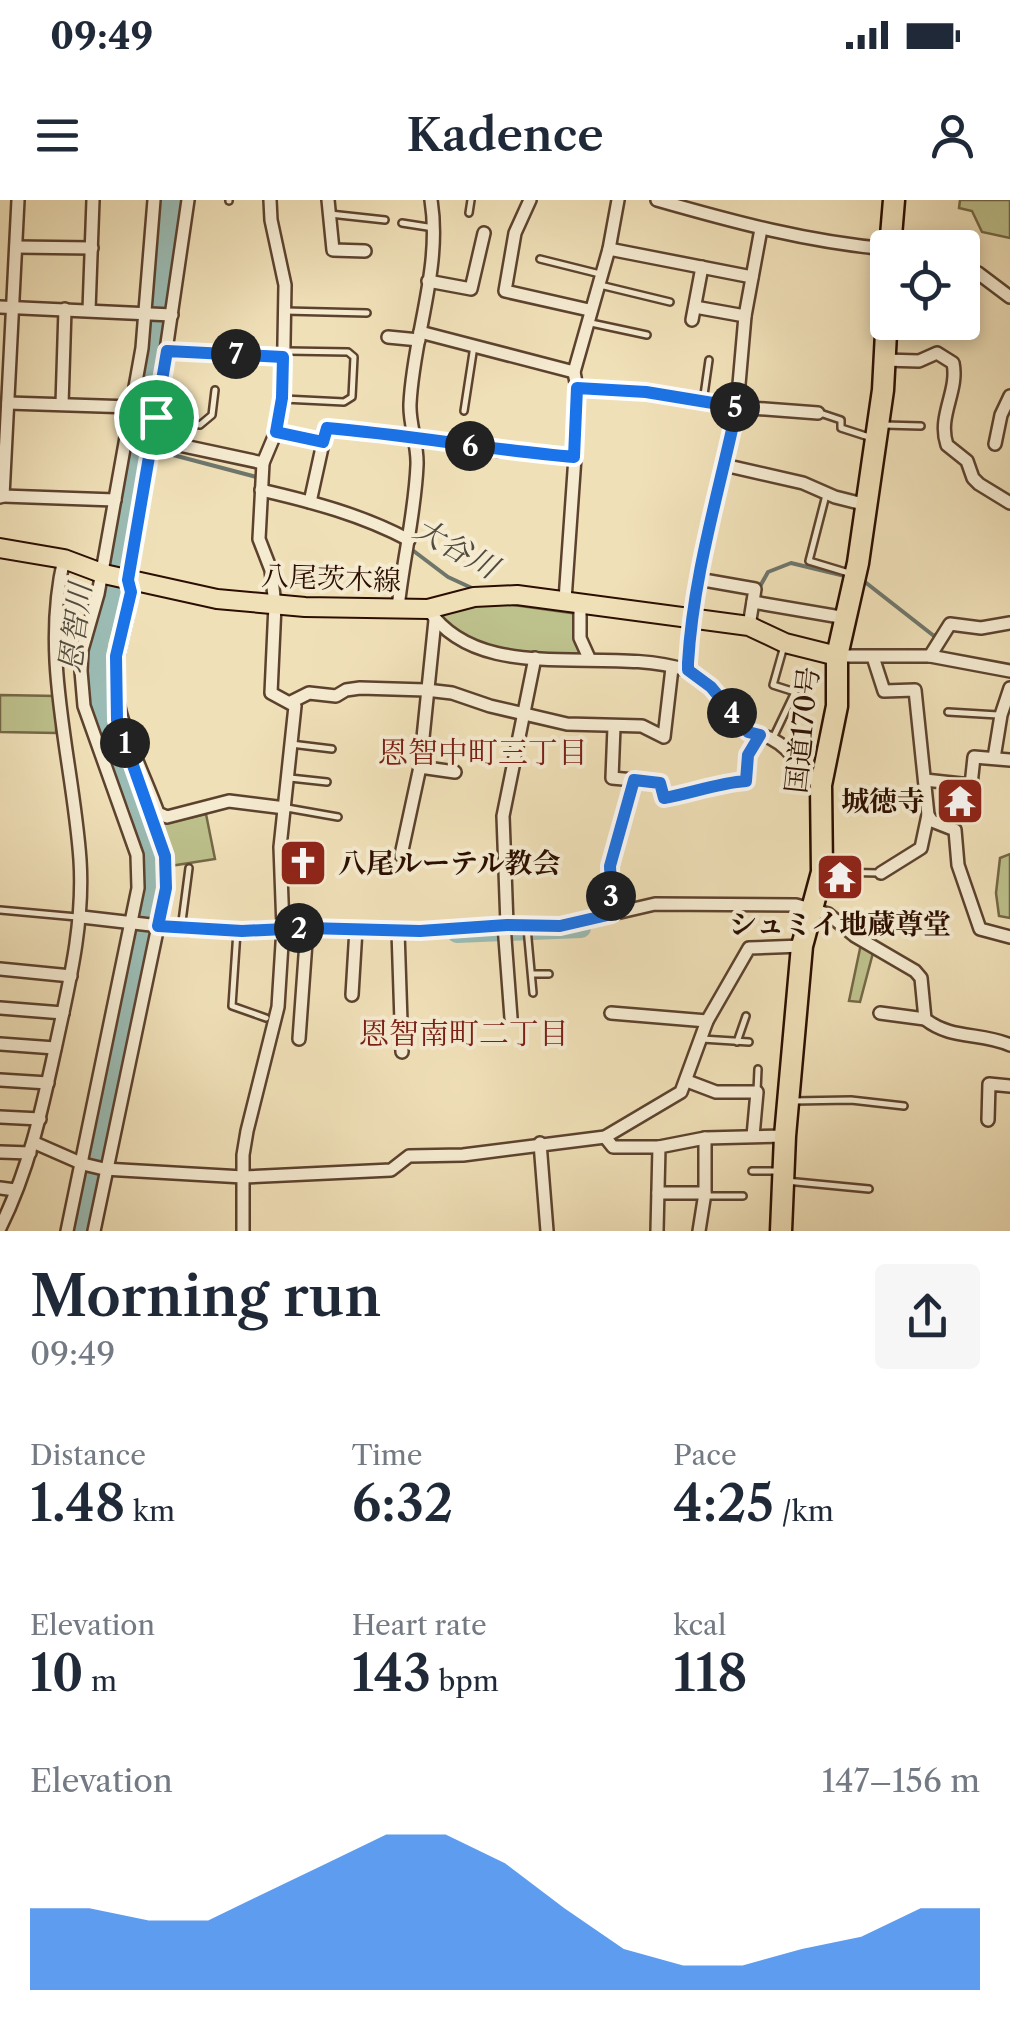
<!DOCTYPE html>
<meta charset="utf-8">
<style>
body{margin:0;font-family:"Libre Caslon Text","Noto Serif JP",serif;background:#f6f6f7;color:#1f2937;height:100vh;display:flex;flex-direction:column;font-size:38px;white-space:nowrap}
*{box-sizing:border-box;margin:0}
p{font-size:32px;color:#747a83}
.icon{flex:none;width:55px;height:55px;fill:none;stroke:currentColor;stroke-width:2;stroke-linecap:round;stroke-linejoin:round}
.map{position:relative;height:1031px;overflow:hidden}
.side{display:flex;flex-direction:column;background:#fff;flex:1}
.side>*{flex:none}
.controls{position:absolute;left:870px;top:30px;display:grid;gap:20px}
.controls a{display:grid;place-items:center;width:110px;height:110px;border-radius:10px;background:#fff;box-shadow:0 5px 15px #0003;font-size:50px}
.pin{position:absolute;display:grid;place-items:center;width:85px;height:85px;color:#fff;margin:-42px;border:5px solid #fff;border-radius:50%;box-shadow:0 2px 10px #0007}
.km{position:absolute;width:50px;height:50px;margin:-25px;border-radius:50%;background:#222;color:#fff;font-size:28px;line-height:50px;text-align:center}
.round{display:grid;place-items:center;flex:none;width:105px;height:105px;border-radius:10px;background:#f6f6f7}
.summary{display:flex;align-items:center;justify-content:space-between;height:170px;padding:0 30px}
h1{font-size:55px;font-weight:600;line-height:75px}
.figures{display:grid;grid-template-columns:repeat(3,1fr);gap:15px;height:170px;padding:10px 30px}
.figures div{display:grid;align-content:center}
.figures b{font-size:50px;font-weight:600}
.figures small{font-size:28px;font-weight:400}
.figures p{font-size:28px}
.chart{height:280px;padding:20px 30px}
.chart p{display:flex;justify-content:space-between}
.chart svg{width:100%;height:180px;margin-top:10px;fill:#1a73e8;opacity:.7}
.status{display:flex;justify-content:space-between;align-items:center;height:70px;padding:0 50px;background:#fff;direction:ltr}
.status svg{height:28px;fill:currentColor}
header{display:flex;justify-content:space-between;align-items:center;height:130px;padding:0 30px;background:#fff;font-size:45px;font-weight:600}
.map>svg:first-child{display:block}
.green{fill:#bdc18c;stroke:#746846;stroke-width:2.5}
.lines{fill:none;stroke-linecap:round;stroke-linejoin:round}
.stream{stroke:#6e766c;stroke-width:4}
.river{stroke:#9bbcb4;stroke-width:20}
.lane-casing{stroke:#5c422e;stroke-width:10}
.street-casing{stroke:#5c422e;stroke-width:16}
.primary-casing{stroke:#2b0e00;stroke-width:22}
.highway-casing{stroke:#2b0e00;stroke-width:25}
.lane{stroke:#f5ebd1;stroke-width:5}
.street{stroke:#f5ebd1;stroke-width:11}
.primary{stroke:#f0e0b8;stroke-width:18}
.highway{stroke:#f0e0b8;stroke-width:20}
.route-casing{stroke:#fff;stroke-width:20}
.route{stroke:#1a73e8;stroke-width:12}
.labels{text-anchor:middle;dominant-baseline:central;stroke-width:8;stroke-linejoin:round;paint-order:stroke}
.street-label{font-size:28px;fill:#2b0e00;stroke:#f5ebd1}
.poi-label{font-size:28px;font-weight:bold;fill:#2b0e00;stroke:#f5ebd1;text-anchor:end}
.water-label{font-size:30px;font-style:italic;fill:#524b3f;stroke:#f5ebd1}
.neighbourhood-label{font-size:30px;fill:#7a1f14;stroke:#f5ebd1}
</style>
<div class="status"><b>09:49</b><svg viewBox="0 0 49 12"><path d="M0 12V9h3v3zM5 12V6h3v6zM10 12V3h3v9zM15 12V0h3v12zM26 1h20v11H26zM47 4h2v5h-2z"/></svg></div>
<header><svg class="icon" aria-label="menu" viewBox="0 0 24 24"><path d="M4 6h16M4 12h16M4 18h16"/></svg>Kadence<svg class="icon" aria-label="person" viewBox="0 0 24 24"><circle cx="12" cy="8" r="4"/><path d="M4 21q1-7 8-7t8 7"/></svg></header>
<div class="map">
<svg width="1010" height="1031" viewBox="0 0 1010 1031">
<rect width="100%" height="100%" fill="#f0e0b8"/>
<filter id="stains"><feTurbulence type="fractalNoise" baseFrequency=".002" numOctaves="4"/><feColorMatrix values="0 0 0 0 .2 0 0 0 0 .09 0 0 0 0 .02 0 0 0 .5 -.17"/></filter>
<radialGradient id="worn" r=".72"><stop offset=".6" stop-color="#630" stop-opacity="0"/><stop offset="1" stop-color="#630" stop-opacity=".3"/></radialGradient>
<g class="green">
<path d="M960 0H1010V38L982 32 972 11 959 8Z"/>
<path d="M470 404H506L578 414 583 455C518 454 486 459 435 414Z"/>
<path d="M0 495 57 496 56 533 0 532Z"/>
<path d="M206 614 215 659 170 666 159 625Z"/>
<path d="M1010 654V718L999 716 996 693 1000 658Z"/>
<path d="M861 744 874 749 860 802 849 801Z"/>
</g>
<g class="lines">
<g class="stream">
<path d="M139 246 260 278"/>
<path d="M411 349 448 377 474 389"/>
<path d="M865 382 934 436 942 430"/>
<path d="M758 390 768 372 791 363 849 377"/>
</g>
<g class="river">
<path d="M457 733 581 728"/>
<path d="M79 1031 153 697V654L139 606 112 546 97 495 98 443 113 391 139 246 171 0"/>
</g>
<g class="lane-casing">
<g id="lane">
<path d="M229 1V0"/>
<path d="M469 13 471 0"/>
<path d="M330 14 385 20"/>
<path d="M402 23 434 28"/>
<path d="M540 59 600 74"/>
<path d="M600 85 670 102"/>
<path d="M285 111 367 113"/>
<path d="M591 123 647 135"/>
<path d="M284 199 344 202 352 197 354 157 348 152 287 151"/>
<path d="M703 202 709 160"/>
<path d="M464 211 474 146"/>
<path d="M820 213 841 220V228L872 238"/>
<path d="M160 217 200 225 212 215 215 190"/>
<path d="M884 225 921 226"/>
<path d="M504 251 573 257"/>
<path d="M826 295 809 361 852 374"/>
<path d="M948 512 998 515"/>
<path d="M773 538 795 492 773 485 784 446"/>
<path d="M291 544 332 549"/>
<path d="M290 578 327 582"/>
<path d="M287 608 338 617"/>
<path d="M830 672 879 673"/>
<path d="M0 710 77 717"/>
<path d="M527 728 533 793"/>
<path d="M181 729 189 668"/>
<path d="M237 731 232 806 266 818"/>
<path d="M532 774H549"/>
<path d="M702 839 749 842"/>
<path d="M737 842 746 816"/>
<path d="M757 891 758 869"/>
<path d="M793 901 851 900 904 906"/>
<path d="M752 971H779"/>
<path d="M786 981 869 989"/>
<path d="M706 996H743"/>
</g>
</g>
<g class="street-casing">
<g id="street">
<path d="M188 0 153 239 127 379C136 407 115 448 115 479 116 521 144 574 158 613L167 617 229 601 285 608"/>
<path d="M328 0 333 50 365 51"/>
<path d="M530 0 515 33 505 91 589 110"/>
<path d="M657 0C734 22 808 42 888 49"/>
<path d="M16 47 92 48"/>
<path d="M609 49 752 77"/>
<path d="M962 67 978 73 1010 97"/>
<path d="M428 81 471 89 484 33"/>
<path d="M0 107 172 115"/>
<path d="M695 107 745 116"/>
<path d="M89 110 93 0"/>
<path d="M692 120 702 67"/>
<path d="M420 132 574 172"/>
<path d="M388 137 419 140"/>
<path d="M167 151 283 157"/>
<path d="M884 160 919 161 937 153 953 163C959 191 937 216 947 245L967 261 973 278 979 284 1010 303"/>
<path d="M577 188 646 192 737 207 745 116 761 29"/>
<path d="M8 203 132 207"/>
<path d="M62 204 65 109"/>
<path d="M276 232 323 243 327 227 414 236 501 251"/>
<path d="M128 234 263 263"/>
<path d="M995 244 1001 215 1010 196"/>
<path d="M724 265 803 283 835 297 867 305"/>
<path d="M261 290C313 302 362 315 409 340"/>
<path d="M3 296 115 300"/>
<path d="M0 297 3 296 18 0"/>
<path d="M310 302 323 243"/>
<path d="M698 379 755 389 749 426"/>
<path d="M565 400 575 257 577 188 574 172 609 49 618 0"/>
<path d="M580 402V438L589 458"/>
<path d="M753 402 846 418"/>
<path d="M398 408C403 359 415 314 417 265 418 244 409 224 410 204 413 136 442 68 431 0"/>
<path d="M428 409C481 488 605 444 686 470 712 478 726 510 745 528 752 536 763 534 772 539 794 550 799 572 821 585"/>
<path d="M435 420 420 567 455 572"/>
<path d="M837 456H930L1010 471"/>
<path d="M930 456 950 424 981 428 1010 423"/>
<path d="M873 457 884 491 915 490 928 615 932 621 955 630 958 665 980 729 1010 737"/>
<path d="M688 470 696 389 737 207 818 213"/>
<path d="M291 502 309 493 336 496 346 490 360 488 426 490 452 493 490 506 567 524 642 526 664 537 672 468"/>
<path d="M994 558 1001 515 1010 488"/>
<path d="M634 580 660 583 664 599C692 593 718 583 746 581L747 555 760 535"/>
<path d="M925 580 971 585 974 557 1010 560"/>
<path d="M401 655 420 567"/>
<path d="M881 673 921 648 928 615"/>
<path d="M612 714 610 666 634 580 612 578 614 527"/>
<path d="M82 717 194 730 307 728 420 731 507 725 560 726 655 704 796 705 828 714 855 736 915 771 921 778 925 819C951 840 981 832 1010 845"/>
<path d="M504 725 511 818"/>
<path d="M507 725 503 616 535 458"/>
<path d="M398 731 402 852"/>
<path d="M0 769 71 776"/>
<path d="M352 795 356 729"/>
<path d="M0 808 63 813"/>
<path d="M611 813 707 821"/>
<path d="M880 813 925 819"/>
<path d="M299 839 307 728"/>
<path d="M0 844 55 848"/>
<path d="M0 880 48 883"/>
<path d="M687 881 716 892H757L753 936"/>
<path d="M0 917 40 919"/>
<path d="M988 920 989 884 1010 886"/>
<path d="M605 937 613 947H659"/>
<path d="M35 943 83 964 104 969 243 977 391 970 409 956 463 955 605 937 681 892 707 821 749 748 802 746"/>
<path d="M540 943 547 1031"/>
<path d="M0 952 30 953"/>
<path d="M0 988 15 990"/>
<path d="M658 993H705"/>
<path d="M0 1028C30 968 43 904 57 840 70 780 84 722 80 660 73 559 40 460 64 359"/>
<path d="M67 1031 138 688 137 655 84 506 81 471 82 450 98 394 142 148 154 0"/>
<path d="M94 1031 166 688 165 656 149 608"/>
<path d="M243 1031V955L247 931 278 807 283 728 280 647 295 506 271 493 275 405 271 370 259 339 263 263 276 232 283 198 285 85 271 20 270 0"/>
<path d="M657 1031 659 947 705 938 785 936"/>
<path d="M699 1031 705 993V938"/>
</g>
</g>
<g class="primary-casing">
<path id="primary" d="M0 348 64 359 104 374 217 399 305 407 428 409 474 397 517 395 749 426 785 443 837 456"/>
</g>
<g class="highway-casing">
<g id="highway">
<path d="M890 48 894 0"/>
<path d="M781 1031 785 936 802 746 822 672 821 585 837 506V456L858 363 883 190 888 95"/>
</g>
</g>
<use href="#lane" class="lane"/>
<use href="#street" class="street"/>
<use href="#primary" class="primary"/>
<use href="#highway" class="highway"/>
</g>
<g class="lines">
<g class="route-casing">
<path id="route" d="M167 151 283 157 282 198 276 232 323 242 327 228C410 235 491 250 574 257L577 188 646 192 737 207C719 292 693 376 688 463V470L711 487 748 532 760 535 748 555 746 581C718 583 692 593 664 598L660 583 634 580 610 666 612 714 560 726 507 725 420 731 307 728 242 731 158 726 166 688 165 656 117 520 116 456 131 392 128 380Z"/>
</g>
<use href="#route" class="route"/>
</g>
<defs>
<g id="temple-square" transform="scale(2.5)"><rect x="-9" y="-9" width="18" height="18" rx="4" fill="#8f2418" stroke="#f5ebd1"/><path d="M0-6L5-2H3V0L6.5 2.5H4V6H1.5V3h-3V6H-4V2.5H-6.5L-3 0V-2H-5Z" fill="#fff"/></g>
<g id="church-square" transform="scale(2.5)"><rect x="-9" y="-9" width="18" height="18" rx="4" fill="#8f2418" stroke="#f5ebd1"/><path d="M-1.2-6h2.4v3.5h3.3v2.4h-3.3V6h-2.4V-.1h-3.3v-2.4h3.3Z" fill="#fff"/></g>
</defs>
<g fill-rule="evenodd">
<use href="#temple-square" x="960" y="601"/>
<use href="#church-square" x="303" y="663"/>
<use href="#temple-square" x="840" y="677"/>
</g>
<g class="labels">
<g class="street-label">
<text transform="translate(331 378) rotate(2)">八尾茨木線</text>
<text transform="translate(802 530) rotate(-84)">国道170号</text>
</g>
<g class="poi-label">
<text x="925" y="601">城徳寺</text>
<text x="338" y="663" text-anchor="start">八尾ルーテル教会</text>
<text x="840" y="724" text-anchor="middle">シュミイ地蔵尊堂</text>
</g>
<g class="water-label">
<text transform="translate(456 348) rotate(29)">大谷川</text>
<text transform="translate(75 428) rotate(-83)">恩智川</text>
</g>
<g class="neighbourhood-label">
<text x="483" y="552">恩智中町三丁目</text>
<text x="464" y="833">恩智南町二丁目</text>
</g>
</g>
<rect width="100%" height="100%" filter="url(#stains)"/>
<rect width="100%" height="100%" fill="url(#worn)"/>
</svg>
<div class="controls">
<a><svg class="icon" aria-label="locate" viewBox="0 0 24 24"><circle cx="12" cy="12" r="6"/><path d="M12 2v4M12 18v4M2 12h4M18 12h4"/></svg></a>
</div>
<div class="pin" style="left:156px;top:217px;background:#1e9e55"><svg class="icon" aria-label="arrive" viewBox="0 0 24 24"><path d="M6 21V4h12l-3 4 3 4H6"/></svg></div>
<b class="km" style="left:125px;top:543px">1</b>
<b class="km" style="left:299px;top:728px">2</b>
<b class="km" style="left:611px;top:696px">3</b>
<b class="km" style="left:732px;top:513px">4</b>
<b class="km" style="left:735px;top:207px">5</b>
<b class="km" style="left:470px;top:246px">6</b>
<b class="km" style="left:236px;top:154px">7</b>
</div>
<section class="side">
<div class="summary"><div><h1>Morning run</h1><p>09:49</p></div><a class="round"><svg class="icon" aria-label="share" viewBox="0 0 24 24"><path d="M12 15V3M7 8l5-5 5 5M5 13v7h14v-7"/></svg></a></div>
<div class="figures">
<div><p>Distance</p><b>1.48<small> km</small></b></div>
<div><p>Time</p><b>6:32</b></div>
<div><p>Pace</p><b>4:25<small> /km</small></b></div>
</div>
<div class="figures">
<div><p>Elevation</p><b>10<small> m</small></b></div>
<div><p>Heart rate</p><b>143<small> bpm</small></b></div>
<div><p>kcal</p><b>118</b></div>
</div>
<div class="chart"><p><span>Elevation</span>147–156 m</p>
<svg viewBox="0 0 160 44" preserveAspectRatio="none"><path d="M0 44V24L10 24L20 27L30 27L40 20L50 13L60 6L70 6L80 13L90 24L100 34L110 38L120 38L130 34L140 31L150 24L160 24V44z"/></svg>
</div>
</section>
